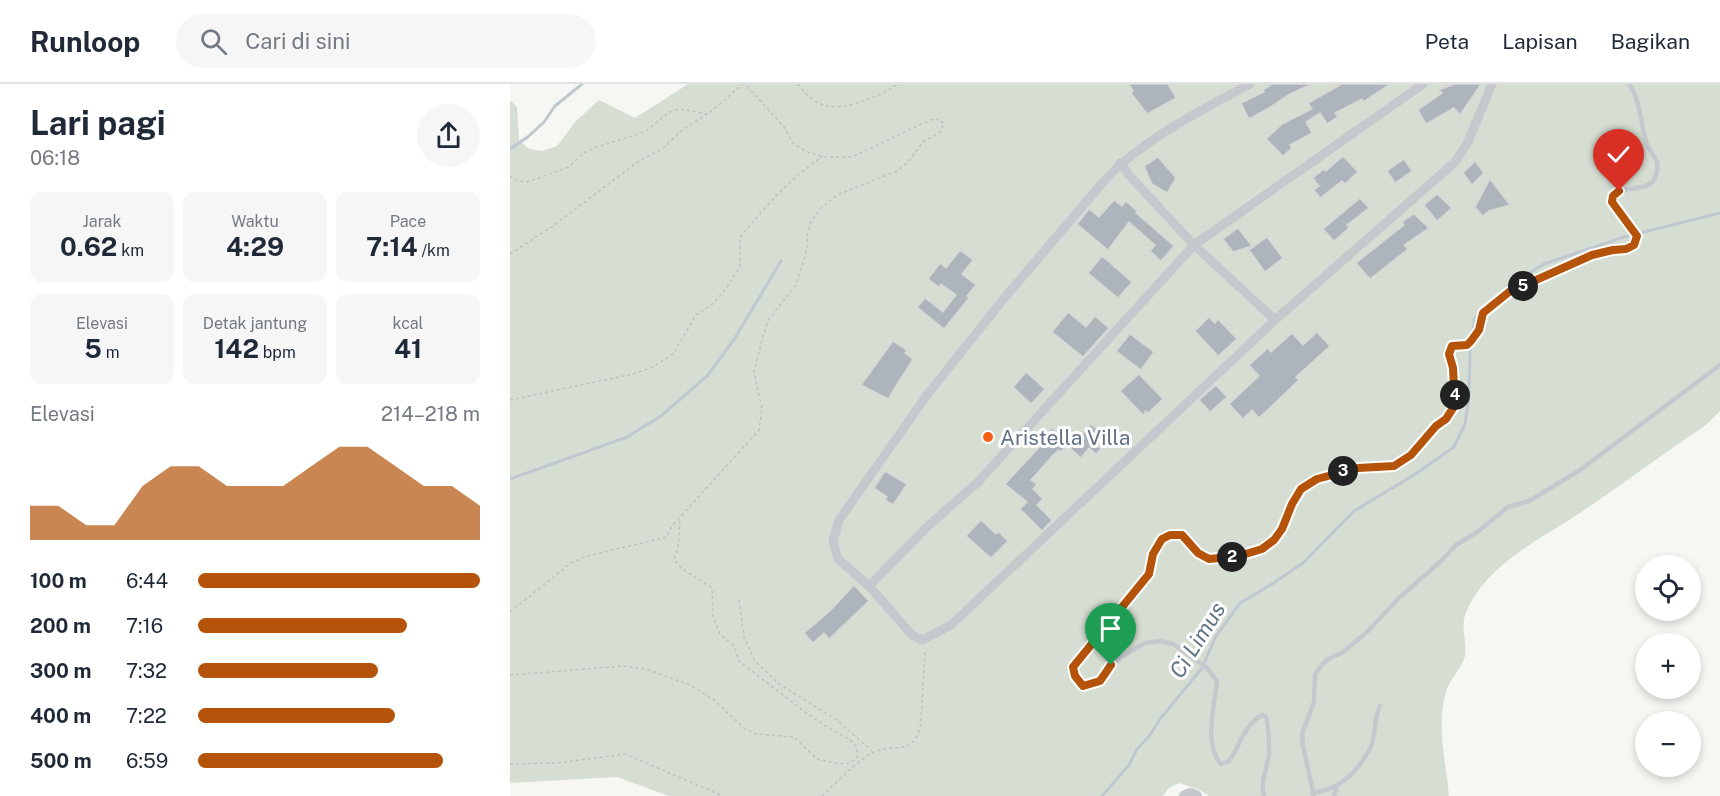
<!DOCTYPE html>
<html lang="id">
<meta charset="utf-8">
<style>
body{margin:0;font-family:"Public Sans",sans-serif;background:#f6f6f7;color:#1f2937;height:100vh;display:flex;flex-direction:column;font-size:22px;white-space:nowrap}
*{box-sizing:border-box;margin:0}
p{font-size:20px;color:#747a83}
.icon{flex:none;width:33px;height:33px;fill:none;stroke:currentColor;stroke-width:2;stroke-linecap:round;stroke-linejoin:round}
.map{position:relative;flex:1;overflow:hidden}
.drawer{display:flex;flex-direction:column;background:#fff;width:510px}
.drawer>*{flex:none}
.fabs{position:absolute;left:1125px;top:471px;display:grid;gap:12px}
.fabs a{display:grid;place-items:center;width:66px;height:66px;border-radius:50%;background:#fff;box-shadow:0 3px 9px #0003;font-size:30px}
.pin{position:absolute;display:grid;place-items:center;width:51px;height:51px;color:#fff;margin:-62px -26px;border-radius:50% 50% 50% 0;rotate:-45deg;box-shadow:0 0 6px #0007}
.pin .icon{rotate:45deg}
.km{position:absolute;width:30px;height:30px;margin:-15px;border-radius:50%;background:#222;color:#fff;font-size:16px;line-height:30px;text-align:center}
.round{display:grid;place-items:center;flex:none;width:63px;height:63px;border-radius:32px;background:#f6f6f7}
.head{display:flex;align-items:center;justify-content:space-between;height:102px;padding:0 30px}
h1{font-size:33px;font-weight:700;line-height:45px}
.metrics{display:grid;grid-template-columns:repeat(3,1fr);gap:9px;height:102px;padding:6px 30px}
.metrics div{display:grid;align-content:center;border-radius:12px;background:#f6f6f7;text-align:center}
.metrics b{font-size:26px;font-weight:700}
.metrics small{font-size:16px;font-weight:400}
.metrics p{font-size:16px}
.chart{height:168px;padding:12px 30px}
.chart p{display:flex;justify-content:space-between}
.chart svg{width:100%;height:108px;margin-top:6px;fill:#b45309;opacity:.7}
ul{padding:0 30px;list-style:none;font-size:20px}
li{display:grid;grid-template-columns:96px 72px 1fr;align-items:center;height:45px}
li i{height:15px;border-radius:8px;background:#b45309}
header{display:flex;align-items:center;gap:36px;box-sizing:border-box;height:84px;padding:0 30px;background:#fff;border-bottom:2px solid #e0e1e3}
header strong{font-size:28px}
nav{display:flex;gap:33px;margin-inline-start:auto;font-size:21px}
.search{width:420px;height:54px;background:#f6f6f7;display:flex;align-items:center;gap:15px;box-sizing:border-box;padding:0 21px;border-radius:33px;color:#747a83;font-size:22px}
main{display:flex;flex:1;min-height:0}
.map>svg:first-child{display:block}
.green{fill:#d6ded3}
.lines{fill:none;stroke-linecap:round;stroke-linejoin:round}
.stream{stroke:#bec8ce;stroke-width:3}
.building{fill:#adb4bb;stroke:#d7d7d5;stroke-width:1.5}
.path{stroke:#bec0c3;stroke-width:1.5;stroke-dasharray:3 3;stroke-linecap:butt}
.service{stroke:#c5c8cc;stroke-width:4.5}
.minor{stroke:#c5c8cc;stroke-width:9}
.tertiary{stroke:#c5c8cc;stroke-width:12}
.route-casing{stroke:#fff;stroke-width:12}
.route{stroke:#b45309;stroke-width:8}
.poi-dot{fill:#f45e14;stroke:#fff;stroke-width:2}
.labels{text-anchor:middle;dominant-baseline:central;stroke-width:6;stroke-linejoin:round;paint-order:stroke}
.poi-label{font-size:21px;fill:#627286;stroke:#fff;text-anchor:start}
.water-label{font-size:22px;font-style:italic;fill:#5e7583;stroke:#fff}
</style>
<header>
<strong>Runloop</strong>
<div class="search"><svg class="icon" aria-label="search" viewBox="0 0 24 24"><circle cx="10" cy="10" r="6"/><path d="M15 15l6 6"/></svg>Cari di sini</div>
<nav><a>Peta</a><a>Lapisan</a><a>Bagikan</a></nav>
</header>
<main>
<section class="drawer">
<div class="head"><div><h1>Lari pagi</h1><p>06:18</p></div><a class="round"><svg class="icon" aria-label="share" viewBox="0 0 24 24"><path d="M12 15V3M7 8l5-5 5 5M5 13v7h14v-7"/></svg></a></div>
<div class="metrics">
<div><p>Jarak</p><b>0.62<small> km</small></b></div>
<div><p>Waktu</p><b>4:29</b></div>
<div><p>Pace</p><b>7:14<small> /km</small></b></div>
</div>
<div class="metrics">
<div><p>Elevasi</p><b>5<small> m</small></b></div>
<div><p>Detak jantung</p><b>142<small> bpm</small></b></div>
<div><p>kcal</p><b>41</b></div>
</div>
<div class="chart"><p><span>Elevasi</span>214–218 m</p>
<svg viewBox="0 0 160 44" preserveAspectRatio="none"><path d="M0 44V30L10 30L20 38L30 38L40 22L50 14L60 14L70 22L80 22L90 22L100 14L110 6L120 6L130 14L140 22L150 22L160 30V44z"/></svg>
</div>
<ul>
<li><b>100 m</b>6:44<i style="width:100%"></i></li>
<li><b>200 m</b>7:16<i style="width:74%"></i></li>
<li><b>300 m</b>7:32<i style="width:64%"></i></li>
<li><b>400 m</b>7:22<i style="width:70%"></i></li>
<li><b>500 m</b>6:59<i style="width:87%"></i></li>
</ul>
</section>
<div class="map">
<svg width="1210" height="712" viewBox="0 0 1210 712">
<rect width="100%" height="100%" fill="#f6f6f2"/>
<path class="green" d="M178 0H1210V327L1196 341C1154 369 1114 399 1073 427 1030 456 975 480 955 531 951 544 957 559 955 572 952 585 940 594 936 608 926 641 936 678 939 712H699L690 706 669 699 659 704 653 712H159L107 693 0 699V16L7 23 9 56 19 65 32 67 47 62 66 37 89 16 125 34Z"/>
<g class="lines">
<g class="stream">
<path d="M0 65 19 52 34 38 45 22 72 0"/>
<path d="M0 395 117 353 151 332 198 291 225 254 271 177"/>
<path d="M592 712 619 681 627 665 640 651 650 635 692 584 706 552 730 519 762 500 793 479 844 427 904 391 944 363 955 340 959 313 960 266 965 234 998 202 1034 180 1114 153 1210 129"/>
</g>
</g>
<g class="building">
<path d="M619 0H658L666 14 637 30 621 9 623 7Z"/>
<path d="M762 0H802L778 11 759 24 739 35 731 19 754 8 753 6Z"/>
<path d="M832 0H880L853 18 852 15 825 29 828 33 817 40 810 29 796 38 802 49 780 61 782 64 773 72 756 55 772 40 802 25 798 19Z"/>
<path d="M944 0H971L950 31 944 24 916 40 908 26 932 9 929 6Z"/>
<path d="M833 72 848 88 835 100 832 97 810 114 804 106 809 102 803 94 814 85 816 87Z"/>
<path d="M648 73 666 94 657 109 642 100 634 82Z"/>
<path d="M894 75 902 87 885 99 877 87Z"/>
<path d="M965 77 974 89 962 101 953 89Z"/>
<path d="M980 95 1000 121 979 127 973 132 965 123Z"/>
<path d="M927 110 942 124 927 137 914 121Z"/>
<path d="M850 114 859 124 837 141 839 144 824 157 813 145Z"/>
<path d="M604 116 612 122 616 117 628 128 626 129 664 162 651 177 640 167 645 161 619 138 598 166 567 140 579 125 589 133Z"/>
<path d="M904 130 919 144 894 161 898 165 860 195 846 179 894 141 892 138Z"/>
<path d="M728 144 742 162 723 168 713 155Z"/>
<path d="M757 153 773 174 755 188 739 166Z"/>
<path d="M450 166 463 176 452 190 466 201 457 212 459 214 434 245 407 223 415 214 433 228 446 211 431 200 429 203 418 195 430 179 436 184Z"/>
<path d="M592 172 622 198 608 214 578 189Z"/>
<path d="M558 228 576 243 585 232 599 244 573 273 542 248Z"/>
<path d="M699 233 705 239 708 235 727 255 708 272 685 247Z"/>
<path d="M807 248 820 262 786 293 789 296 749 334 742 326 733 335 719 320 749 292 739 281 758 264 761 268 782 249 793 261Z"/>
<path d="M620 250 644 268 631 286 606 267Z"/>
<path d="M383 257 397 266 395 269 403 275 378 315 351 301Z"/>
<path d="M516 288 535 305 521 320 503 303Z"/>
<path d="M629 290 653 315 638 329 636 327 633 331 610 307Z"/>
<path d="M706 301 717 313 700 328 689 316Z"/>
<path d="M581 340 592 349 583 358 591 365 586 370 579 364 571 374 560 364Z"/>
<path d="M542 344 559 359 551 368 549 366 543 371 521 396 527 400 523 405 533 415 527 421 542 436 532 447 510 425 517 418 495 400 537 355 535 353Z"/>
<path d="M375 387 397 400 383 421 375 416 377 413 364 404Z"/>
<path d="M471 436 486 450 489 448 498 457 481 474 456 452Z"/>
<path d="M344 501 359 517 319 555 314 549 303 559 294 549 320 527Z"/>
</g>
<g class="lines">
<g class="path">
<path d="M288 0C294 8 303 18 313 21 335 28 370 12 388 0"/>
<path d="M0 92 7 97 17 98 59 83 73 69 87 63 135 48 158 29 169 25 198 30 233 0"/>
<path d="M0 170 43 142 129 77 152 65 171 47 197 30"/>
<path d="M0 316 123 290 143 283 163 270 186 231 204 219 218 202 230 182V153C255 123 280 94 312 73"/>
<path d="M229 516 234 553 245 577 269 600 327 636 362 667"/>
<path d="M0 528 61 479 77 472 157 453 162 442 249 346 252 325 244 288 253 252 259 235 286 201 297 165V151L301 138 311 124 327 111 387 87 398 78 413 58 430 48 434 40 429 35 420 36 342 73H313L295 67 283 59 275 44 235 0"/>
<path d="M0 591 113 582 136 585 180 601 204 616 234 644 246 650 284 653 307 675 329 680 340 679 347 674V663L339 655 322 646 295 628 229 577 224 562 210 550 203 533 202 504 171 484 164 475 168 465 170 435"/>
<path d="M0 680 47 679 115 670 213 712"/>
<path d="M312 712C325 700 347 677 362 669 382 657 406 676 411 637L415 566"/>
</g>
<g class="service">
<path d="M802 709C825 706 840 695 853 676 856 671 861 665 862 659 866 647 864 634 870 622"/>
<path d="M754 712C750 694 757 687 759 670 759 661 759 641 756 633L752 631C734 641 730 662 719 677L711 680C693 660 705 620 707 597L696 583 663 560 650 557 635 559 611 573 601 581 590 597 574 602C559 591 561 581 574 571L639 490 643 470 652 455 660 451H672L688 469 699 475 729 472 751 465 764 456 772 445 782 420 791 405 807 395 848 384 884 382 901 371 926 342 936 335 945 321 943 284 939 270 942 263 957 261 961 257 969 246 973 229 1000 208 1082 171 1103 166 1116 165 1124 161 1127 152 1102 118C1108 98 1134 110 1144 96 1147 91 1148 83 1147 78 1144 71 1138 65 1136 57 1130 37 1131 18 1119 0"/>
<path d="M804 712 793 662 792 650 804 618 805 590 811 582 818 575 833 568 858 547 889 514 931 477 946 461 967 448 998 423 1019 417 1070 386 1210 281"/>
<path d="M824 712 827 702"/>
</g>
<g class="minor">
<path d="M740 0C692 26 631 56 594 97L496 212 417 311 329 436 323 457 328 475 359 502 401 550 412 556 441 541 765 236"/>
<path d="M610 79 619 91 684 161 765 236 945 78 957 60 982 0"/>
<path d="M359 502 418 442 468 398 684 161 913 0"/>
</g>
<path class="tertiary" d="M675 712 680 710 686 712"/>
</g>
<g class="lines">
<g class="route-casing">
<path id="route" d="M601 581 590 597 573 602 565 592 563 583 639 490 643 470 652 455 660 451H672L688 469 699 475 729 472 752 465 764 456 772 445 782 420 791 405 807 395 848 384 884 382 901 371 926 342 936 335 945 321 943 284 939 270 942 262 957 261 961 257 969 246 973 229 999 208 1082 171 1103 166 1116 165 1124 161 1127 152 1102 118 1103 112 1109 107"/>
</g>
<use href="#route" class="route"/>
</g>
<circle class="poi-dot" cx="478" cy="353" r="6"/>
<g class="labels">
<g class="poi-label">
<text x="490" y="353">Aristella Villa</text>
</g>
<g class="water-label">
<text transform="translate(687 556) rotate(-58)">Ci Limus</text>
</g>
</g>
</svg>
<div class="fabs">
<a><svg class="icon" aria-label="locate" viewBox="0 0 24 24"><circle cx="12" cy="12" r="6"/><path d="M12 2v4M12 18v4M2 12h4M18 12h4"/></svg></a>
<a>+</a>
<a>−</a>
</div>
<div class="pin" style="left:601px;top:581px;background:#1e9e55"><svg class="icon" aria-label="arrive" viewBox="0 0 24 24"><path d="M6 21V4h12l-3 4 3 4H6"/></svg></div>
<div class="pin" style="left:1109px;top:107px;background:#d93025"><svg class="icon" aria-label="check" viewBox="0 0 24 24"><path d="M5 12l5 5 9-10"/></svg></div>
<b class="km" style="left:722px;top:473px">2</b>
<b class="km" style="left:833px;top:387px">3</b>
<b class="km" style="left:945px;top:311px">4</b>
<b class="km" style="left:1013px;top:202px">5</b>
</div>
</main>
